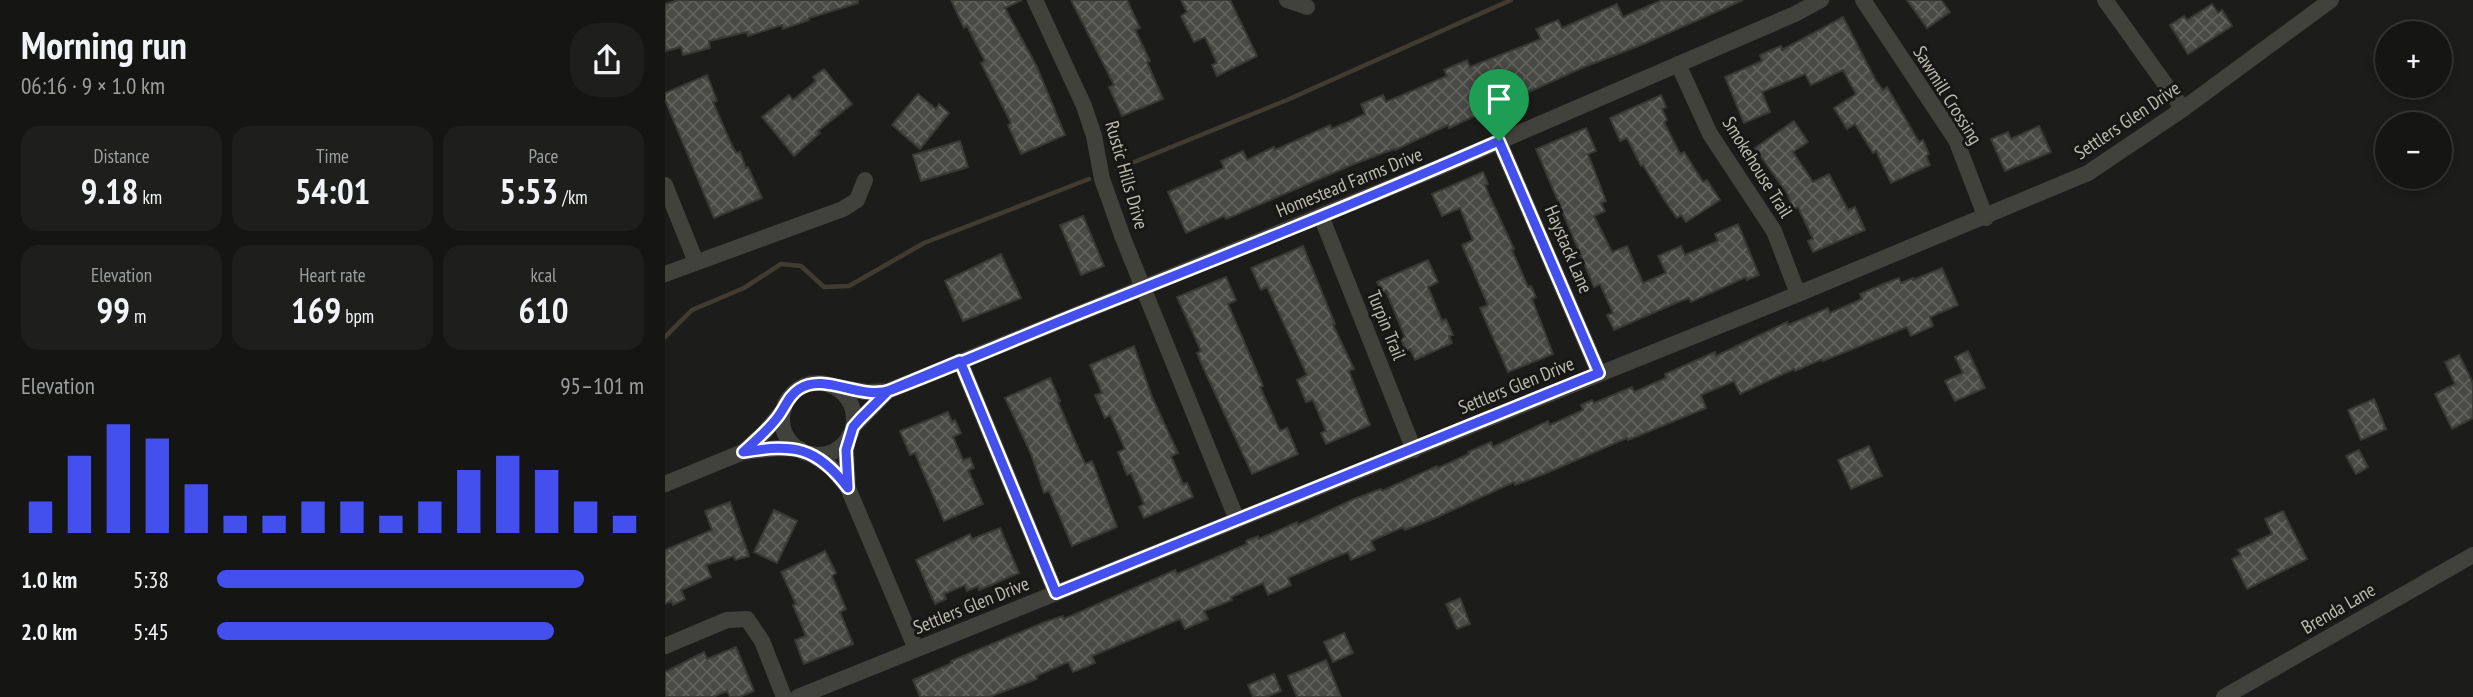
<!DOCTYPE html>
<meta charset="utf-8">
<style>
body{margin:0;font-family:"PT Sans Narrow",sans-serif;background:#1e1f1d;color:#f1f3f6;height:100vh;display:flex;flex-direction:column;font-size:26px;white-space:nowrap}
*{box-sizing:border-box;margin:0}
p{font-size:23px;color:#9d9fa0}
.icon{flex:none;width:38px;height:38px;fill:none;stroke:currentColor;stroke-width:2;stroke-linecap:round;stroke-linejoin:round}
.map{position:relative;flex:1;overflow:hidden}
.sheet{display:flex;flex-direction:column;background:#151614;width:665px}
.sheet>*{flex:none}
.fabs{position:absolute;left:1710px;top:21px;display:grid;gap:14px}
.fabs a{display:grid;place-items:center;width:77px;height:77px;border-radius:50%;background:#151614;box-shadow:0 4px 10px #0003,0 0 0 2px #343534;font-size:35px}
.pin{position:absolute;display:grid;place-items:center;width:60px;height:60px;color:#fff;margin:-72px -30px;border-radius:50% 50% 50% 0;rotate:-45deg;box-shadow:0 0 7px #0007}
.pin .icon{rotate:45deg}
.round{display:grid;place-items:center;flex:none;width:74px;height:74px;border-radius:28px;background:#1e1f1d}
.summary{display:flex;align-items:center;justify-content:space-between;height:119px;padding:0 21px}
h1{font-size:38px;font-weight:600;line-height:52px}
.stats{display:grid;grid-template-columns:repeat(3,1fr);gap:10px;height:119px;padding:7px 21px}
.stats div{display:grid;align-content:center;border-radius:18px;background:#1e1f1d;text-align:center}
.stats b{font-size:35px;font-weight:600}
.stats small{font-size:19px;font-weight:400}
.stats p{font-size:19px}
.chart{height:196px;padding:14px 21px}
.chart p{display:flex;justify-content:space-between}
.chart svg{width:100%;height:126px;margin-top:7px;stroke:#4350ed;stroke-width:6}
ul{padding:0 21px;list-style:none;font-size:23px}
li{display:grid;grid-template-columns:112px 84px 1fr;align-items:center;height:52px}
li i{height:18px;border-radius:9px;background:#4350ed}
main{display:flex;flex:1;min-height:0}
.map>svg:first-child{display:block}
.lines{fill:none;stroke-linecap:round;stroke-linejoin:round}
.stream{stroke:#413c31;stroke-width:4.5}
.building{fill:url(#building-cross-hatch);stroke:#383935;stroke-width:2}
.minor{stroke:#41423c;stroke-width:16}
.route-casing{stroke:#fff;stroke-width:14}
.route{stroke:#4350ed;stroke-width:9}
.labels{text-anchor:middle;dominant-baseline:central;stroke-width:6;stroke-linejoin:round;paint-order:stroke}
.street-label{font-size:19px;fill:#bcbbae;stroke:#171816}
</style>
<main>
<section class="sheet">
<div class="summary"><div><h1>Morning run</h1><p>06:16 · 9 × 1.0 km</p></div><a class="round"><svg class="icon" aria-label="share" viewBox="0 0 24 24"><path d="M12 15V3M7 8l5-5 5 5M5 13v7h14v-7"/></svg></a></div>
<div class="stats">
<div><p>Distance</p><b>9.18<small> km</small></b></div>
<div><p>Time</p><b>54:01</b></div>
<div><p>Pace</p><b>5:53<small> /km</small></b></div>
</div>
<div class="stats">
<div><p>Elevation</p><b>99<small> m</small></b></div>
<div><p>Heart rate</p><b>169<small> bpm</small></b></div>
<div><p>kcal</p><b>610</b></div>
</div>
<div class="chart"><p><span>Elevation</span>95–101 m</p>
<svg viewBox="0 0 160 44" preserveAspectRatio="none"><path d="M5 44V33M15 44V17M25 44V6M35 44V11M45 44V27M55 44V38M65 44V38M75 44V33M85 44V33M95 44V38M105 44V33M115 44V22M125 44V17M135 44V22M145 44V33M155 44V38"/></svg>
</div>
<ul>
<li><b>1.0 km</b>5:38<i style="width:86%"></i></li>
<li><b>2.0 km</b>5:45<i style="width:79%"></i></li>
</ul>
</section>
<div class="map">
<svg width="1808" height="697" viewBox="0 0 1808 697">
<defs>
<pattern id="building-cross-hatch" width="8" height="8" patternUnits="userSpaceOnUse" patternTransform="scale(1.75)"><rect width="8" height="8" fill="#494a45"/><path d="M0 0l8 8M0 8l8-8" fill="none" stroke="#61625d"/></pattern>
</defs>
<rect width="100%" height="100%" fill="#1c1d1b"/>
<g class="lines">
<g class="stream">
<path d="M452 169 622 100 846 0"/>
<path d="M0 337 27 310 79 288 116 264 136 266 159 287 184 286 259 243 424 179"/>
</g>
</g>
<g class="building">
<path d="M14 0H193V3L144 18V20L118 29 117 25 83 36 82 32 44 41 45 48 18 55 16 47 0 51V4Z"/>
<path d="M286 0H357L340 8 372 67 400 135 356 154 343 125 346 123 316 63 320 61 302 26 299 28Z"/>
<path d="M406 0H462L475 28 470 30 485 61 482 62 498 99 457 116 444 87 449 85Z"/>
<path d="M516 0H565L592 56 552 76 547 65 552 63 540 37 529 42 516 16 522 12Z"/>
<path d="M997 0H1078L976 45 919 67 848 99 849 101 838 106 836 101 811 112 812 115 784 128 783 125 730 150 729 149 689 164 561 219 559 216 521 233 503 192 559 168 556 161 578 151 582 160 609 147 610 150 665 125 667 129 700 114 696 104 718 95 721 102 782 76 779 70 802 60 805 67 876 39 871 29 893 20 897 28 952 4 958 17Z"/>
<path d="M1242 0H1276L1285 12 1262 28Z"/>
<path d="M1547 4 1553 13 1557 10 1567 26 1523 54 1505 25 1519 16 1522 20Z"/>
<path d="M1178 17 1211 81 1218 90 1222 87 1254 142 1258 140 1264 154 1261 156 1265 165 1226 183 1211 151 1208 153 1190 124 1182 129 1169 108 1191 94 1178 70 1146 85 1140 74 1097 92 1105 112 1079 123 1060 77 1097 61 1095 55 1116 46 1117 50Z"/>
<path d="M159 69 187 104 153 131 155 133 129 156 97 117 124 95 128 100 151 81 148 77Z"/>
<path d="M42 75 52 101 48 102 64 139 71 153 75 152 81 168 83 167 97 198 49 218 0 100V93Z"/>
<path d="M253 94 271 109 274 104 284 113 255 149 227 125Z"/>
<path d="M996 95 1001 107 997 109 1002 120 999 122 1015 154 1019 152 1038 182 1042 180 1055 200 1021 222 1016 215 1012 218 998 198 978 165 976 166 962 138 955 141 945 118Z"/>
<path d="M1129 121 1143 142 1128 152 1148 182 1164 174 1183 210 1190 207 1200 230 1148 252 1143 241 1148 239 1133 207 1128 209 1123 195 1090 148Z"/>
<path d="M1374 126 1386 152 1340 171 1326 139 1343 132 1346 139Z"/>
<path d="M921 128 931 151 923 154 941 201 936 203 940 211 929 216 947 252 962 246 978 283 1001 273 993 256 1016 246 1020 255 1053 241 1050 234 1073 224 1094 275 1082 280 1081 277 1026 302 1024 298 1013 302 949 330 942 315 948 313 935 284 929 287 871 149Z"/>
<path d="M295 141 303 167 256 181 248 155Z"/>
<path d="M818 172 823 184 820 185 824 195 849 249 847 250 863 287 866 286 871 297 867 299 888 354 843 372 815 308 823 305 797 245 808 240 795 208 777 216 767 194Z"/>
<path d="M418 216 439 266 416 275 395 225Z"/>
<path d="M638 246 670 324 668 325 689 369 684 371 705 425 661 444 656 433 661 431 648 400 641 402 632 380 642 375 602 287 596 290 586 268Z"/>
<path d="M336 254 356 298 298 321 280 281Z"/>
<path d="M763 260 773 282 763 287 777 321 781 319 788 335 784 336 787 343 750 360 745 349 741 351 736 339 740 337 721 291 717 293 712 282Z"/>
<path d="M1277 268 1293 305 1265 317 1268 326 1246 336 1242 327 1158 361 1157 359 1130 371 1129 369 1075 394 1069 381 1036 395 1041 408 963 440 962 438 879 474 850 485 849 482 768 519 740 530 738 527 706 541 710 550 686 560 683 552 656 563 623 578 626 585 603 595 598 583 566 597 567 600 539 611 543 619 520 629 515 619 427 656 430 663 408 672 403 662 371 676 372 679 324 697H255L248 680 287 663 286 661 380 622 398 616 399 619 510 570 512 574 582 544 581 541 593 536 594 539 632 522 633 525 689 499 716 489 717 491 772 466 773 468 804 454 803 452 826 442 828 447 883 421 885 425 918 410 916 405 927 400 929 403 967 387 969 392 1001 378 1000 374 1050 352 1051 356 1122 322 1123 325 1163 308 1165 313 1197 299 1195 294 1218 284 1234 278 1236 283 1248 278V280Z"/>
<path d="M561 277 571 300 563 304 598 386 595 387 615 431 622 428 633 454 587 474 537 365 532 353 536 351 512 297Z"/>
<path d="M469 346 487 397 513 453 506 456 518 484 522 483 528 497 479 518 474 507 479 504 466 473 462 475 453 452 460 449 445 415 440 418 430 395 437 393 425 365Z"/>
<path d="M1303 351 1320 388 1290 401 1280 381 1298 373 1290 357Z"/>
<path d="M1794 355 1808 383V418L1787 429 1770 394 1790 384 1780 362Z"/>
<path d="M385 378 395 401 393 402 420 464 427 461 452 527 407 546 384 491 379 493 366 454 340 398Z"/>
<path d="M1709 399 1721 429 1696 440 1683 410Z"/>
<path d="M283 412 287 422 290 420 296 433 288 437 298 460 305 458 309 468 303 470 318 504 279 521 250 453 245 455 235 431Z"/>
<path d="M1204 446 1217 476 1186 489 1173 460Z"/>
<path d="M1694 450 1703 467 1691 474 1681 456Z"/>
<path d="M65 502 84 556 70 560 69 556 41 565 46 577 16 590 20 599 8 605 6 601 0 604V550L47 530 40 511Z"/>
<path d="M109 510 132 521 112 563 89 552Z"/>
<path d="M1618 511 1642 559 1582 589 1567 559 1576 555 1573 550 1607 534 1600 519Z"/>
<path d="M335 528 354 573 314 590 313 586 302 591 300 585 279 594 281 599 270 604 251 560 305 534 307 539Z"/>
<path d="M160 551 171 573 167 576 181 609 175 612 188 644 139 664 130 640 141 636 128 605 131 604 116 572Z"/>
<path d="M795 598 805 624 792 629 781 604Z"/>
<path d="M679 633 688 653 668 662 659 642Z"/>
<path d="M71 647 89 691 74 697H65L62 691 48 697H0V672L39 652 42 659Z"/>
<path d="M661 660 676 697H632L623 676Z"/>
<path d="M609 674 616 691 601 697H588L583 685Z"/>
</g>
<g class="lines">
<g class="minor">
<path d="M370 0 419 106 429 136 437 179 458 238 572 520"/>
<path d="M622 0 642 7"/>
<path d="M1198 0 1291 140 1321 218"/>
<path d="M1440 0 1518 109"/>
<path d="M1013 64 1045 134 1109 231 1133 294"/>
<path d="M834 141 934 373"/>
<path d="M0 185 31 262"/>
<path d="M656 216 749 450"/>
<path d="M0 274 178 209 192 200 200 180"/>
<path d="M295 361 391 593"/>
<circle cx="153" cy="419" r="36"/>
<path d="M167 386 201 392 223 391 768 170 1130 14 1156 0"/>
<path d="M188 427 223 391"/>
<path d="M78 452 99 433 119 409"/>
<path d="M146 454 166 467 183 488 251 649"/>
<path d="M0 484 78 452 113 448 135 449"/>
<path d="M183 488 181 450 184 436"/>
<path d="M0 646 62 620 82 619 97 641 119 697"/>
<path d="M133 697 1133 294 1423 173 1518 109 1666 0"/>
<path d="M1559 697 1808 555"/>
</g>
</g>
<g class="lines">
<g class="route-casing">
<path id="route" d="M834 141C695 202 554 258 413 314 351 339 289 366 226 390 195 401 160 372 134 389 123 396 120 408 112 418 102 431 90 441 78 452 129 444 151 446 183 488L181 450 188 427 195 419 223 391 295 361 391 593 934 373 834 141"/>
</g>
<use href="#route" class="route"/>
</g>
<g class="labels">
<g class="street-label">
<text transform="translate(1283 95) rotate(58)">Sawmill Crossing</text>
<text transform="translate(1462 120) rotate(-34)">Settlers Glen Drive</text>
<text transform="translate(1093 167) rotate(58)">Smokehouse Trail</text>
<text transform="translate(462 175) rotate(74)">Rustic Hills Drive</text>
<text transform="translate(684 182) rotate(-22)">Homestead Farms Drive</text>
<text transform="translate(904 249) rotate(67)">Haystack Lane</text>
<text transform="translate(722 325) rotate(68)">Turpin Trail</text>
<text transform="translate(851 385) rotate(-22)">Settlers Glen Drive</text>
<text transform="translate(306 605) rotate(-22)">Settlers Glen Drive</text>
<text transform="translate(1673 608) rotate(-30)">Brenda Lane</text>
</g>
</g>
</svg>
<div class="fabs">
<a>+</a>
<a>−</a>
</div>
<div class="pin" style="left:834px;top:141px;background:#1e9e55"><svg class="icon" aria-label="arrive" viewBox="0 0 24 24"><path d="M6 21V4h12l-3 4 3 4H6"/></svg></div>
</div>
</main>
